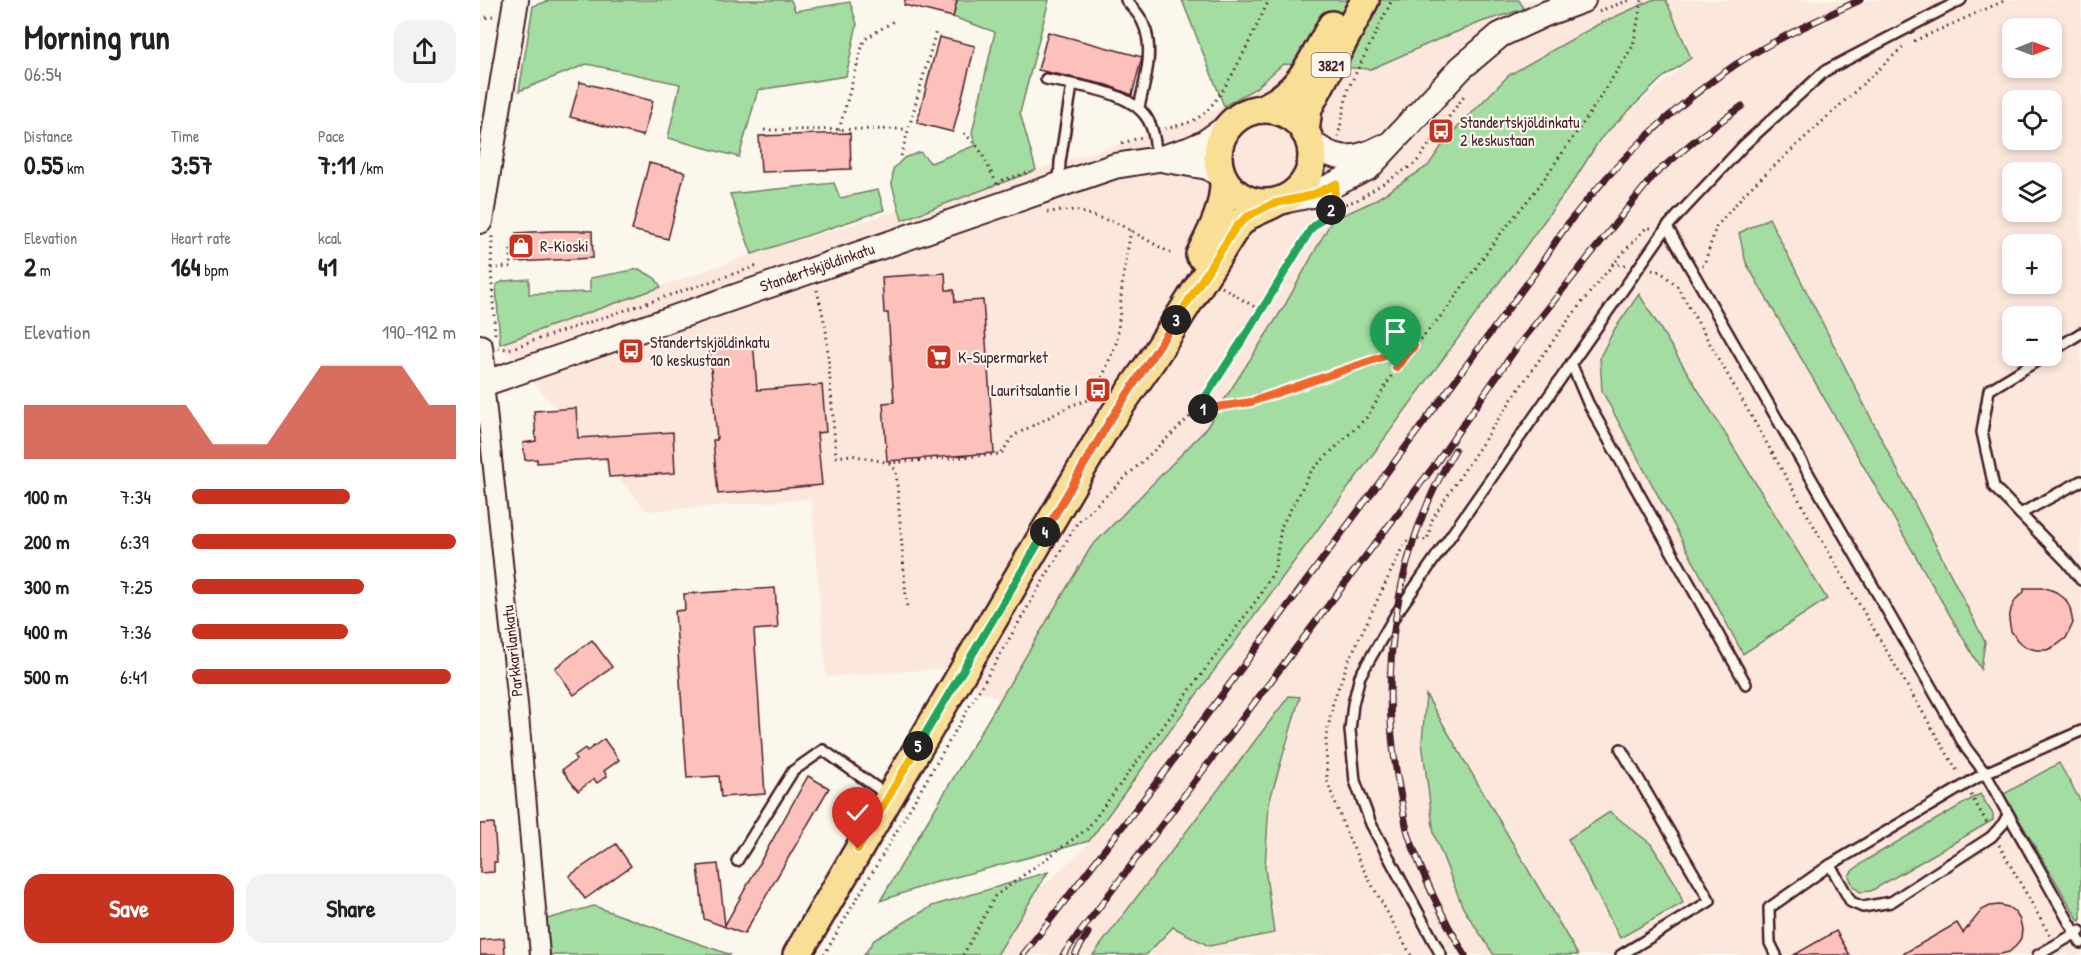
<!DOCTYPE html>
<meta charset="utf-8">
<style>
body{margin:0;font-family:"Patrick Hand",sans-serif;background:#f2f2f2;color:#202124;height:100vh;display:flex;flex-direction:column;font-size:22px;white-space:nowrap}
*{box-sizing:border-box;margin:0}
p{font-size:20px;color:#757577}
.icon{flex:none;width:33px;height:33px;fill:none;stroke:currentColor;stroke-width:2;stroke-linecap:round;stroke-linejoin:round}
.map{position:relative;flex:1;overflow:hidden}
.drawer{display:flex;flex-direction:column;background:#fff;width:480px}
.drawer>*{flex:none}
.needle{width:39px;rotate:89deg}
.buttons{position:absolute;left:1522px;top:18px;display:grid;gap:12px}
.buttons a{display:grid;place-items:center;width:60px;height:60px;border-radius:12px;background:#fff;box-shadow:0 3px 9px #0003;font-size:30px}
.pin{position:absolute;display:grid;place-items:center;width:51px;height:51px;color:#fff;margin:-62px -26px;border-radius:50% 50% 50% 0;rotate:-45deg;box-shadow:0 0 6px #0007}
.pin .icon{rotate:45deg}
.km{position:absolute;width:30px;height:30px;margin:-15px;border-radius:50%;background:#222;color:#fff;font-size:16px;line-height:30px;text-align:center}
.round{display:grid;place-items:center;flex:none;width:63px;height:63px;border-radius:18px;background:#f2f2f2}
.overview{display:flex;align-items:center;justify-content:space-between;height:102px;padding:0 24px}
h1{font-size:33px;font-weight:800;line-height:45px}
.metrics{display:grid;grid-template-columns:repeat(3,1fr);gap:9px;height:102px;padding:6px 24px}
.metrics div{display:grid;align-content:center}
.metrics b{font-size:26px;font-weight:800}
.metrics small{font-size:16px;font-weight:400}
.metrics p{font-size:16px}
.chart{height:168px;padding:12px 24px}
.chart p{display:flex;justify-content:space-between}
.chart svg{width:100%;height:108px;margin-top:6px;fill:#c8321e;opacity:.7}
.cta{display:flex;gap:12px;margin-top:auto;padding:12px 24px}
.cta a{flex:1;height:69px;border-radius:18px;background:#c8321e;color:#fff;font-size:24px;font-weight:800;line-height:69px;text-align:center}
.cta a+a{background:#f2f2f2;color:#202124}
ul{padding:0 24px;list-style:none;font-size:20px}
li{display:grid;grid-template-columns:96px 72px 1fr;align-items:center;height:45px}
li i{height:15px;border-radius:8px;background:#c8321e}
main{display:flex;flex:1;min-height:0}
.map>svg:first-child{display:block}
.built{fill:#fce7dd;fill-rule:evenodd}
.green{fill:#a3dda2;stroke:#767e66;stroke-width:1.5}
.building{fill:#fdc1bb;stroke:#4a1f2b;stroke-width:1.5}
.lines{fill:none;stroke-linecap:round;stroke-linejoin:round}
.lane-casing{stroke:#4a1f2b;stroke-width:14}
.street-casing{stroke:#4a1f2b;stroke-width:22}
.secondary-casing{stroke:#4a1f2b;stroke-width:28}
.primary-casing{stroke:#4a1f2b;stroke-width:32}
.path{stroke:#4a1f2b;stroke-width:3;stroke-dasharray:1.5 4.5;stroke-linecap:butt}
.lane{stroke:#fbf7ec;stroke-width:9}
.street{stroke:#fbf7ec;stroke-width:18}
.secondary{stroke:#fbf7ec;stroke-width:24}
.primary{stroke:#f9df96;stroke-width:27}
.rail-casing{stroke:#4a1f2b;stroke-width:7}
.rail{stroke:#fbf7ec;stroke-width:4.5;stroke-dasharray:14;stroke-linecap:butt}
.split-1-casing{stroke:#fff;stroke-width:12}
.split-2-casing{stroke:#fff;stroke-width:12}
.split-3-casing{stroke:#fff;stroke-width:12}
.split-4-casing{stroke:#fff;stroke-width:12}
.split-5-casing{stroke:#fff;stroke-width:12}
.split-6-casing{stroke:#fff;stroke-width:12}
.split-1{stroke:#f0652b;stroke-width:8}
.split-2{stroke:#22a559;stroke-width:8}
.split-3{stroke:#f5b400;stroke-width:8}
.split-4{stroke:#f0652b;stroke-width:8}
.split-5{stroke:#22a559;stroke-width:8}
.split-6{stroke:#f5b400;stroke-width:8}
.labels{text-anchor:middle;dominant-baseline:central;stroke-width:4.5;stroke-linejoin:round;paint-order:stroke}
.shield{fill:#fbf7ec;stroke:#7f6065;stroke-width:1.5}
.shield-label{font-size:15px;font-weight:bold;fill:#4a1f2b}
.poi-label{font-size:16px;fill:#4a1f2b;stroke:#fbf7ec;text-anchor:start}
.street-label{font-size:16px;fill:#4a1f2b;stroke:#fbf7ec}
</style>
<main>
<section class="drawer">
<div class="overview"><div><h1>Morning run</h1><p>06:54</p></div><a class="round"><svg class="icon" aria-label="share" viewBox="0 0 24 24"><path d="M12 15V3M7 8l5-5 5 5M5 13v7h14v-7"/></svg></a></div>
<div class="metrics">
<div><p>Distance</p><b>0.55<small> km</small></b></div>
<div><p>Time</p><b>3:57</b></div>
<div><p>Pace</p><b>7:11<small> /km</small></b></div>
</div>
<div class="metrics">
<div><p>Elevation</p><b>2<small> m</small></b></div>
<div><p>Heart rate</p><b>164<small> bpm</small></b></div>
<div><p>kcal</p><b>41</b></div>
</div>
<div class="chart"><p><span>Elevation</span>190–192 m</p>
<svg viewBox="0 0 160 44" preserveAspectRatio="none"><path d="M0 44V22L10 22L20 22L30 22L40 22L50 22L60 22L70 38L80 38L90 38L100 22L110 6L120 6L130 6L140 6L150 22L160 22V44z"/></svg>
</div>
<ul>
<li><b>100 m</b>7:34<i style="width:60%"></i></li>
<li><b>200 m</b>6:39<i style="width:100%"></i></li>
<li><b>300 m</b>7:25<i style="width:65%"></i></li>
<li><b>400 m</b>7:36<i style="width:59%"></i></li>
<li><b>500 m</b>6:41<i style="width:98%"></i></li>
</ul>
<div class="cta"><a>Save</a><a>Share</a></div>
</section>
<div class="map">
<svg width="1601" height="955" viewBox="0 0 1601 955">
<rect width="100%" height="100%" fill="#fbf7ec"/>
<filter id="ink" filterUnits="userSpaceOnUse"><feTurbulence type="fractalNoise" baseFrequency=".0167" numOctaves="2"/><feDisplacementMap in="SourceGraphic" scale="12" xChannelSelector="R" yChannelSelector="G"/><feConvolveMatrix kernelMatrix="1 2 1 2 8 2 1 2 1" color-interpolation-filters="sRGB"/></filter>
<g filter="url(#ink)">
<g class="built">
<path d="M1039 0H1172L1119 24 968 137 948 166 892 202 852 220 805 305 725 430 611 547 520 700 460 669 346 677 331 499 167 511 20 344 272 254 556 170 717 119 776 88 803 64 891 69 959 39 1004 21 1043 9Z"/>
<path d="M1186 0H1601V955H501L518 927 604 848 1118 139 1211 59ZM1533 28H1572V68H1533ZM1533 100H1572V140H1533ZM1533 172H1572V212H1533ZM1533 244H1572V284H1533ZM1533 316H1572V356H1533Z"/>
</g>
<g class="green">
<path d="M71 0H311L315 11 370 2 377 24 366 76 278 90 259 157 188 138 200 84 107 64 39 91 53 6Z"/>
<path d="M477 0H569L540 113 556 170 422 220 412 185 413 169 424 158 440 152 451 163 496 145 492 133 515 32 473 17Z"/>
<path d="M702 0H1039L1044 9 1004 21 959 39 891 69 803 64 776 88 744 106Z"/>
<path d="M1172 0H1186L1211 58 1181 79 1120 139 1095 179 609 841 450 884 400 901 611 547 725 430 805 305 852 220 892 202 948 166 968 137 1029 75 1119 24Z"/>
<path d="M354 183 360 198 398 190 404 210 272 254 250 194Z"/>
<path d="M1289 218 1505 642 1501 669 1266 263 1259 233Z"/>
<path d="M159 269 175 278 181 287 20 344 16 285 24 281 49 279V294L110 292V278Z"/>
<path d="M1159 294 1347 599 1263 654 1122 391 1120 357 1134 330Z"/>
<path d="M946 695 1098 955H1014L983 908 954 834 942 742Z"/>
<path d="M809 696 820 697 789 803 785 867 794 933 729 946 693 927 666 955H613Z"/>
<path d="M1579 763 1601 802V920L1599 921 1524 794Z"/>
<path d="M1500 794 1513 814V820L1391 891 1380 892 1373 886 1369 876 1372 871 1388 859Z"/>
<path d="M1130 812 1171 844 1197 886 1203 903 1140 938 1088 839Z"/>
<path d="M568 872 517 955H384L394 940 452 906Z"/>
<path d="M114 906 251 955H70L67 919Z"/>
</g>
<g class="building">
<path d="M425 0H477L473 17 424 5Z"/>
<path d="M568 32 662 57 652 95 627 85 558 70Z"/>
<path d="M459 37 495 46 473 132 437 123Z"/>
<path d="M100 82 173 101 163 136 90 117Z"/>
<path d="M370 133 371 169 281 172 279 136Z"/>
<path d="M169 163 205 172 188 239 152 230Z"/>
<path d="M71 231H112L113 258 37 262 36 233Z"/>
<path d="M465 273 466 290H474L475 302 503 300 514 453 407 461 403 403 414 402 408 313H404L402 277Z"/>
<path d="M273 340 277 390 342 385 346 432 337 433 342 485 238 494 233 440H237L229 343Z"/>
<path d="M96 408 98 438 193 432 195 473 129 477 127 458 57 463V459L45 460 43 443 56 441 54 411Z"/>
<path d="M295 588 298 628 274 630 285 794 241 797 239 776 207 778 195 611 205 610 204 594Z"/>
<path d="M1544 588H1566L1576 592 1585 599 1590 608 1593 623 1586 638 1577 645 1567 650H1556L1546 647 1537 640 1531 631 1529 620 1531 609 1536 599 1544 592Z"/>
<path d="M112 640 132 667 94 695 75 668Z"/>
<path d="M124 739 139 760 124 771 127 776 117 783 114 779 98 791 82 770 96 760 94 756 105 748 107 751Z"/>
<path d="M328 776 349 788 264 934 224 919 218 866 238 864 245 925Z"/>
<path d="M14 823 17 862H14V872L0 873V824Z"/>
<path d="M136 844 151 866 105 899 89 876Z"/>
<path d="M1519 905 1528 907 1535 912 1540 920 1542 929 1541 938 1536 946 1529 952 1521 954 1421 955 1477 923 1483 933 1502 910 1510 906Z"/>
<path d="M1356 931 1370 955H1314Z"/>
<path d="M24 938 25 955H0V940Z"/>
</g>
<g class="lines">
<g class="lane-casing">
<g id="lane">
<path d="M646 0C652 7 660 15 663 23 675 48 665 81 659 107"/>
<path d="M566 79C597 86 657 91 670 124 675 134 675 146 677 157"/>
<path d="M579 182 580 162 592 85"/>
<path d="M1187 227 1486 748 1505 773 1601 731"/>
<path d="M1572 351 1601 333"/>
<path d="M1565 356 1509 390 1502 432 1514 487 1587 562 1601 580"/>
<path d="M1091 363 1108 403 1266 684"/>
<path d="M1540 514 1601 481"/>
<path d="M1141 749 1230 901 1141 955"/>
<path d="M257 861 313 771 343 750 407 795"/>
<path d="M1350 865 1371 902 1383 907 1411 902 1511 837 1523 824 1528 815"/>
<path d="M961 955 891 824 875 781 870 730 873 704 880 676 916 614 1187 227 1264 145 1345 71 1481 0"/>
<path d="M1296 955 1290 943 1289 908 1350 865 1505 773 1601 943"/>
<path d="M1558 955 1600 931"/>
</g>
</g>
<g class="street-casing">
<path id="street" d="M4 383 38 704 60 955"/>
</g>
<g class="secondary-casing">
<g id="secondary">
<path d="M829 140C853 162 874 162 902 147"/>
<path d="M686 160 728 167 743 177"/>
<path d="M802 201 832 195 888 168 981 68 1020 35 1065 14 1103 0"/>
<path d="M0 221 36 0"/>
<path d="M0 347 4 383"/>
<path d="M0 385 579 185 635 166 678 159 708 150 724 143 750 125"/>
</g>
</g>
<g class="primary-casing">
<g id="primary">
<path d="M781 109C821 93 832 60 852 25"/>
<circle cx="785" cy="156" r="47"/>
<path d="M825 132 828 108 885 0"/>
<path d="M720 255C732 231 744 209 744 182"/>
<path d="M317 955 629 422 672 360 756 227 767 216 793 204"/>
</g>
</g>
<g class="path">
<path d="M1119 11 1150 0"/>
<path d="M0 19 13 16"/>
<path d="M1434 41 1526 0"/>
<path d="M685 129C695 126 708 124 716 119 744 104 774 30 789 0"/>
<path d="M284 130 428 129"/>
<path d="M359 130 384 40 415 20"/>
<path d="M484 133 499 148 518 186"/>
<path d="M858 137 868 89 912 0"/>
<path d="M642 143 662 137"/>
<path d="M421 156 456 31"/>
<path d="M519 185 520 181 550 172"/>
<path d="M860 206 877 200 936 163 984 96"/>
<path d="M567 212 595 210 639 224 692 254"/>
<path d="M1132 264 1145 265"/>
<path d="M1222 266 1224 265 1236 227 1265 193 1425 45"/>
<path d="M11 268 12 236"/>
<path d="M1172 270 1181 272 1197 286 1359 570 1479 774"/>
<path d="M742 287 781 311"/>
<path d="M337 290 346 329 356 457 371 455 410 463 521 454 533 436 592 405 614 398 637 341 643 277 651 230"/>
<path d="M15 334 11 268 31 267V246L36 244"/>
<path d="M18 348 29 349 280 265"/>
<path d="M717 410 771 402 933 347"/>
<path d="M410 463 416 471 427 609"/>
<path d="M1491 795 1507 823"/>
<path d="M1519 845 1570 936"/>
<path d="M344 955 597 523 717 410 781 311 831 229 851 210"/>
<path d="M483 955 515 896 607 829 779 597 795 569 801 527 832 470 888 416 916 368 966 310 1014 242 1057 189 1108 116 1153 46 1162 0"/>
<path d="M931 955 881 865 866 832 847 781 846 739 853 702 868 662 925 542 935 539 947 540 953 517C1020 418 1083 315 1166 228H1171"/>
</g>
<use href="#lane" class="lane"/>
<use href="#street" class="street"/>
<use href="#secondary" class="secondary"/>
<use href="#primary" class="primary"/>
<g class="rail-casing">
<g id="rail">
<path d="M975 450C914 551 897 677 920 792 923 806 924 822 929 836 943 876 963 919 985 955"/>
<path d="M543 955 686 770 1054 274C1066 257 1077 238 1090 221 1135 164 1193 106 1255 65 1293 40 1338 20 1380 0"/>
<path d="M583 955 957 462 1037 347 1174 175 1214 141 1262 106"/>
<path d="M595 955 608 933"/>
</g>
</g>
<use href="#rail" class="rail"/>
</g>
</g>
<g class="lines" filter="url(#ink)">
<g class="split-1-casing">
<path id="split-1" d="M723 409 771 402 934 346 916 368"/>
</g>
<g class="split-2-casing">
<path id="split-2" d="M723 409 717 410 781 311 831 229 851 210"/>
</g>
<g class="split-3-casing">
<path id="split-3" d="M696 320 756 227 768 216 792 204 832 195 856 184 853 208 851 210"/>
</g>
<g class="split-4-casing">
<path id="split-4" d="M565 532 629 422 696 320"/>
</g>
<g class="split-5-casing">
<path id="split-5" d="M438 746 565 532"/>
</g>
<g class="split-6-casing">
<path id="split-6" d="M378 849 438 746"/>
</g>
<use href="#split-1" class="split-1"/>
<use href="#split-2" class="split-2"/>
<use href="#split-3" class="split-3"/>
<use href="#split-4" class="split-4"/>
<use href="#split-5" class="split-5"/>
<use href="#split-6" class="split-6"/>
</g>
<defs>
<g id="bus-square" transform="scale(1.35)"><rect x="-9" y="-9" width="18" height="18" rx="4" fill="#c8321e" stroke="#fbf7ec"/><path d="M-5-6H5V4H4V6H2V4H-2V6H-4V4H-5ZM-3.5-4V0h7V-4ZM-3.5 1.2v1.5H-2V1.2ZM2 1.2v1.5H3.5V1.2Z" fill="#fff"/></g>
<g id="shop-square" transform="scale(1.35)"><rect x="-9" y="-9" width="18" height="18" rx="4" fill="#c8321e" stroke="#fbf7ec"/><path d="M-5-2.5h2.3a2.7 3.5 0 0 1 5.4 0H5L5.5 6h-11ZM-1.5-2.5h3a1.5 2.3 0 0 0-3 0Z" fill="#fff"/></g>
<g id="supermarket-square" transform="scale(1.35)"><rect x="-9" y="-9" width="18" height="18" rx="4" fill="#c8321e" stroke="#fbf7ec"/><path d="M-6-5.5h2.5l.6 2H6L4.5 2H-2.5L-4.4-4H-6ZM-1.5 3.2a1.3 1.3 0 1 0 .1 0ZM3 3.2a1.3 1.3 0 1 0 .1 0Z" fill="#fff"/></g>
</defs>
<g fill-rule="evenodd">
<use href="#bus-square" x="961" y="131"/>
<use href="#shop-square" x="41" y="246"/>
<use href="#bus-square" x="151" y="351"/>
<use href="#supermarket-square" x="459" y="357"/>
<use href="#bus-square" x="618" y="390"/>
</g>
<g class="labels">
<rect class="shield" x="831.5" y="53" width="39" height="24" rx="4.5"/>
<g class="shield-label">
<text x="851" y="65">3821</text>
</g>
<g class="poi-label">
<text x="980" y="122">Standertskjöldinkatu<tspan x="980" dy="18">2 keskustaan</tspan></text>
<text x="60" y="246">R-Kioski</text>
<text x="170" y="342">Standertskjöldinkatu<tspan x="170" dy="18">10 keskustaan</tspan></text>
<text x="478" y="357">K-Supermarket</text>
<text x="598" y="390" text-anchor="end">Lauritsalantie I</text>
</g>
<g class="street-label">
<text transform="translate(337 267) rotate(-19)">Standertskjöldinkatu</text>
<text transform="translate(32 651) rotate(-96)">Parkkarilankatu</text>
</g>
</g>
</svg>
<div class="buttons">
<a><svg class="needle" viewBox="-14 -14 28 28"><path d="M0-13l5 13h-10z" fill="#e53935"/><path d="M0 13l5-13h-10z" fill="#757577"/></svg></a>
<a><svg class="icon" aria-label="locate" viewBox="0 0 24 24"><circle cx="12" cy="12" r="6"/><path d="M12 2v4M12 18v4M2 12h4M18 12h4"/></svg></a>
<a><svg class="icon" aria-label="layers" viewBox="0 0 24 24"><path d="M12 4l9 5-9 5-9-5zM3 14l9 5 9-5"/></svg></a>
<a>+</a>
<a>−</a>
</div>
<div class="pin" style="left:916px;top:368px;background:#1e9e55"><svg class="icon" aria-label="arrive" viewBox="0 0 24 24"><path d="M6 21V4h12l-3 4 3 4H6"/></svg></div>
<div class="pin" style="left:378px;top:849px;background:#d93025"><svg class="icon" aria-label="check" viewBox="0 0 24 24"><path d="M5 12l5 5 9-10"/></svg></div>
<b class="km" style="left:723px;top:409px">1</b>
<b class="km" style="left:851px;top:210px">2</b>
<b class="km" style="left:696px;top:320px">3</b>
<b class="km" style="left:565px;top:532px">4</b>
<b class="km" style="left:438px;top:746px">5</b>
</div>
</main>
